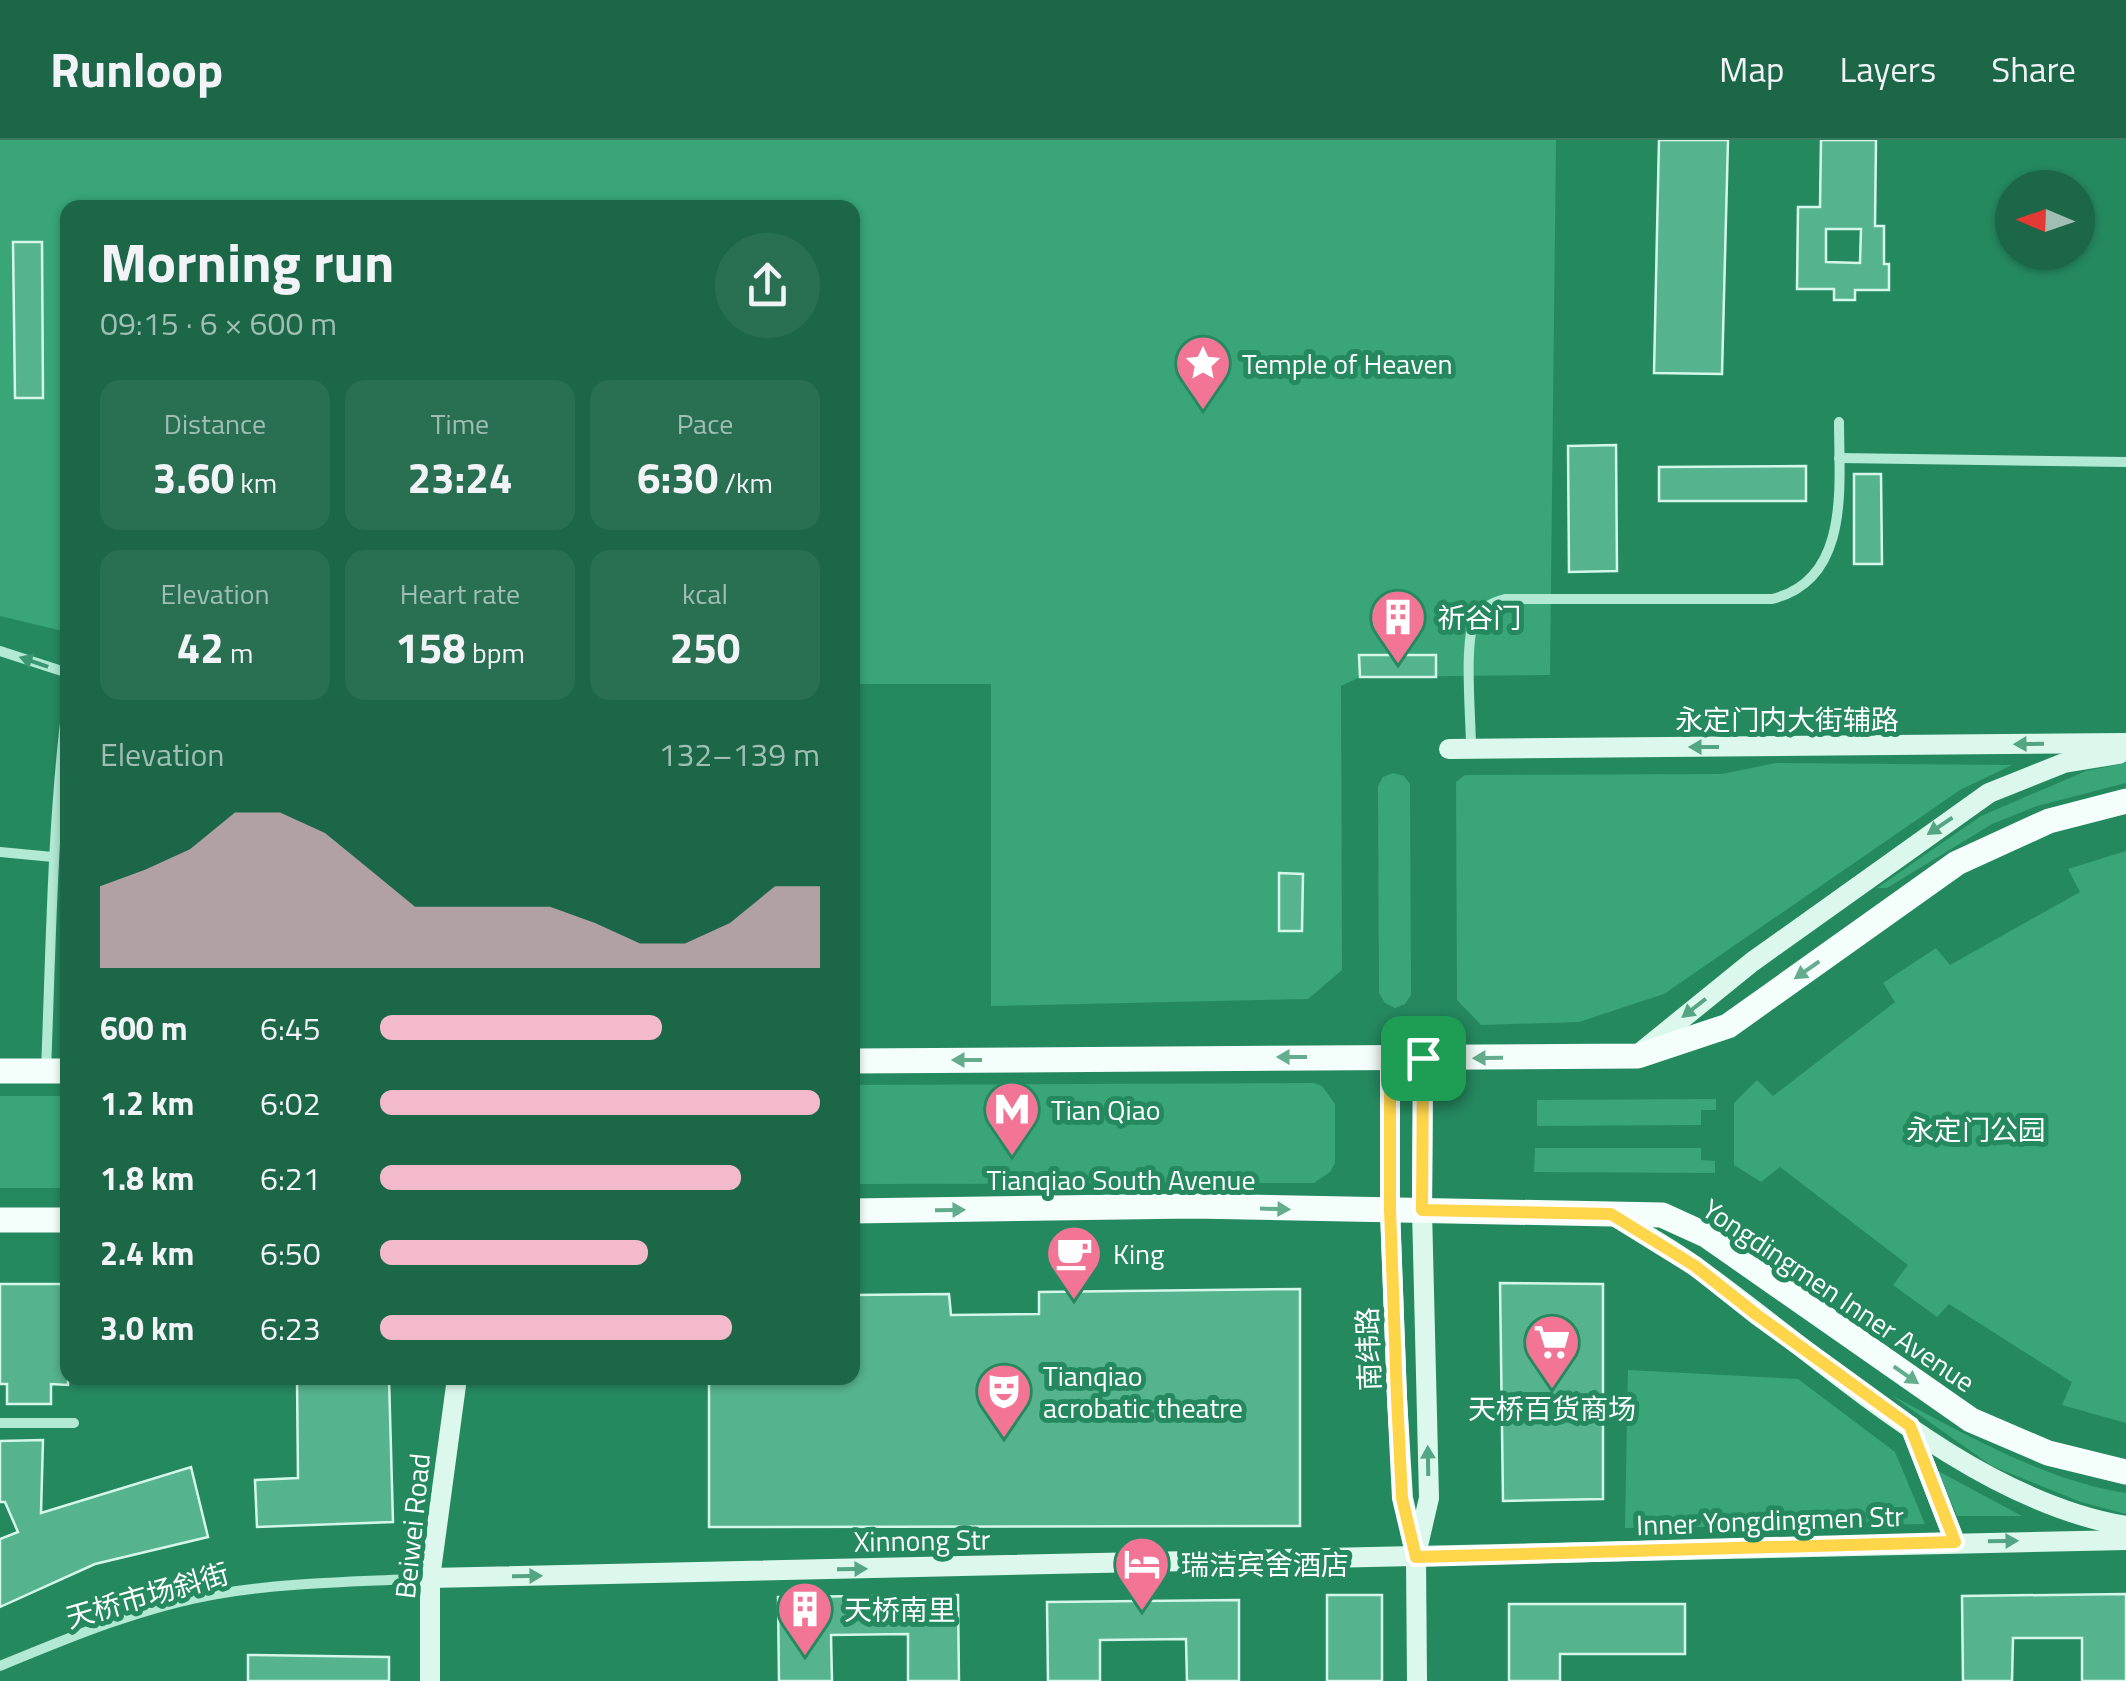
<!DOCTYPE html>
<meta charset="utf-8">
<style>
body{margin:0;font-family:"Titillium Web","Noto Sans SC",sans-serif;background:#296f52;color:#f1f3f6;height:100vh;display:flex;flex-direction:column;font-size:38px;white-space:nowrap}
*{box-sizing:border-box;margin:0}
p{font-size:32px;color:#a0beb4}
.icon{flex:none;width:55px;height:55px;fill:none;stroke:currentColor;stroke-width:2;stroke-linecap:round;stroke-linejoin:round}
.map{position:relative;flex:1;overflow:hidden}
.details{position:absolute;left:60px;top:60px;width:800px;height:1185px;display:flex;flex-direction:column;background:#1c6748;border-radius:20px;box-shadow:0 2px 8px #0004}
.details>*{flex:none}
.needle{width:65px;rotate:272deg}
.tools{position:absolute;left:1995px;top:30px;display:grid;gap:20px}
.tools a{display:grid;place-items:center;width:100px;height:100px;border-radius:50%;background:#1c6748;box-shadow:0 2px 8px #0004;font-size:50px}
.pin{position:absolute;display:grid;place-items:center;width:85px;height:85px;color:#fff;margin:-42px;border-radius:20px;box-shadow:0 5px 15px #0006}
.round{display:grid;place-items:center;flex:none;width:105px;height:105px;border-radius:52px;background:#296f52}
.overview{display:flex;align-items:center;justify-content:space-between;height:170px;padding:0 40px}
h1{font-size:55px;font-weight:700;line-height:75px}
.figures{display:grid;grid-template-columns:repeat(3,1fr);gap:15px;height:170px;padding:10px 40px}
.figures div{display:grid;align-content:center;border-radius:20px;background:#296f52;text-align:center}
.figures b{font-size:42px;font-weight:700}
.figures small{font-size:28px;font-weight:400}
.figures p{font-size:28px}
.chart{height:280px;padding:20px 40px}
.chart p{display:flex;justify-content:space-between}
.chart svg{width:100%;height:180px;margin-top:10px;fill:#f2baca;opacity:.7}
ul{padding:0 40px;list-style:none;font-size:32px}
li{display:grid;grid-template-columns:160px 120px 1fr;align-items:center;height:75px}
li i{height:25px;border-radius:12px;background:#f2baca}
header{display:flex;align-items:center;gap:60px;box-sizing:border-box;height:140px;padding:0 50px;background:#1c6748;border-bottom:2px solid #3a7b60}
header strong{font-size:48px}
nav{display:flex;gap:55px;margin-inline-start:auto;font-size:35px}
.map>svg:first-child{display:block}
.green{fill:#39a578}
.building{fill:#55b38d;stroke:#d5f7e9;stroke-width:2.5;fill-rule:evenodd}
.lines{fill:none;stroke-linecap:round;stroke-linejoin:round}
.street{stroke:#b1e9d2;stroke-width:10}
.secondary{stroke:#dcf8ed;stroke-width:20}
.primary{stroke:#f4fefb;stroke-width:25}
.oneway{fill:#3a9771}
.oneway2{fill:#53a583}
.oneway3{fill:#63ac8e}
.route-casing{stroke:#fff;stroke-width:20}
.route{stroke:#ffd54a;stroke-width:12}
.labels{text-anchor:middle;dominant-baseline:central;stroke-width:10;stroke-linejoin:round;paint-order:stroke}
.poi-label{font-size:28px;fill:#fff;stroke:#258960;text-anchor:start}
.street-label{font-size:28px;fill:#fff;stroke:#258960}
.park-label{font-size:28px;fill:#fff;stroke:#258960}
</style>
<header>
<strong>Runloop</strong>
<nav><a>Map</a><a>Layers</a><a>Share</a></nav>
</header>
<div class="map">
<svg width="2126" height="1541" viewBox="0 0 2126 1541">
<rect width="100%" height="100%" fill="#258960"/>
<g class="green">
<path d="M0 0H1556L1550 535 1360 537 1341 546 1342 830 1308 859 991 866V544H853L852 68H68L67 492 0 476Z"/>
<path d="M1776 623 2012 625 1960 650 1664 854 1579 882 1481 885 1457 860 1456 642 1465 635 1722 634Z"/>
<path d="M2126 623V643L2037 666 1992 684 1887 748H1877L1981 676 2086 631Z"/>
<path d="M1393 633 1404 636 1410 644 1411 855 1405 864 1395 868 1385 863 1379 853 1378 646 1383 637Z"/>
<path d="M2126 711V1283L2062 1265 2072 1242 1949 1164 1937 1177 1893 1145 1908 1125 1780 1027 1761 1042 1734 1025V963L1757 940 1773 956 1895 862 1883 843 1936 808 1950 825 2080 752 2068 729Z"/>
<path d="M1314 943 1322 946 1335 964V1023L1330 1032 1314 1043 853 1044V945Z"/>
<rect x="0" y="956" width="67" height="92"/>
<path d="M1716 959V970H1701V985L1537 986V960Z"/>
<path d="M1535 1008H1701V1020L1715 1021V1033L1534 1032Z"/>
<path d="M1628 1230 1798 1239 1895 1312 1925 1384 1625 1388Z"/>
<path d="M1891 1255C1965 1294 2043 1340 2126 1353V1374L2081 1362 1992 1326Z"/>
<path d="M1938 1331 2022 1376H1957Z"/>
</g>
<g class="building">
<path d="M1659 0H1728L1722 234 1654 233Z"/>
<path d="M1821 0H1876L1875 86H1884V124H1889V150H1855V160H1834V149H1797L1798 67H1820ZM1826 89H1861L1860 123 1826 122Z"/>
<path d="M13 102H42L43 258H15Z"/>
<path d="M1616 305 1617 431 1569 432 1568 306Z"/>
<path d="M1806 326V361H1659V327Z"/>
<path d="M1854 334H1881L1882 424H1854Z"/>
<path d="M1359 515H1436V537H1360Z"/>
<path d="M1279 733 1303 734 1302 791H1279Z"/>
<path d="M1500 1143 1603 1144V1359L1503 1361Z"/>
<path d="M0 1144H68V1245L51 1244V1264H7V1244H0Z"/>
<path d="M1300 1149V1386L709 1387V1238H852V1155L949 1154 951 1175 1039 1174V1152Z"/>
<path d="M297 1238H389L393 1382 257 1387 255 1340 298 1338Z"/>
<path d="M43 1300 41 1373 191 1327 208 1397 95 1424 0 1467V1399L18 1392 5 1362H0V1301Z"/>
<path d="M2126 1454V1541H2082V1498H2013L2012 1541H1963L1962 1456Z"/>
<path d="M958 1455 959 1541H908V1494L831 1495 832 1541H779L778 1457Z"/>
<rect x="1327" y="1455" width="55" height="86"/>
<path d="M1239 1460V1541H1187L1186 1499 1100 1500V1541H1048L1047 1462Z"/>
<path d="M1509 1464H1685V1514H1560V1541H1509Z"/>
<path d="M248 1515 389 1517V1541H248Z"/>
</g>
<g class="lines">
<g class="street">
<path d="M1839 318 2126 322"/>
<path d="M0 511 68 533"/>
<path d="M1471 608C1471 578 1464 507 1474 481 1480 468 1493 462 1505 459H1772C1851 440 1839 345 1839 282"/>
<path d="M0 712 53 717"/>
<path d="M46 931C51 806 52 682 68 558"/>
<path d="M0 1283H74"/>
<path d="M0 1526C70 1497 142 1467 217 1454 286 1442 359 1442 430 1438"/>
</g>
<g class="secondary">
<path d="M1449 609 2126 603"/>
<path d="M1641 912 1752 822 1989 653 2064 623 2119 614"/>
<path d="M1390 916V1070L1397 1258 1403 1358 1416 1417 1417 1541"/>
<path d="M1611 1074C1639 1091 1669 1107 1696 1127 1822 1217 1969 1360 2126 1386"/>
<path d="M1910 1286 1955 1402"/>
<path d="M1417 1410 1429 1358 1422 1070 1423 918"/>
<path d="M430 1438 2126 1400"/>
<path d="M430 1541V1438L457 1238"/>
</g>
<g class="primary">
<path d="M852 921 1638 916 1728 886 1957 723 2049 681 2126 661"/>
<path d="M0 931H68"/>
<path d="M852 1071 1193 1066 1662 1075 1706 1095 1971 1280 2048 1313 2126 1332"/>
<path d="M0 1080H68"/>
</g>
</g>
<defs><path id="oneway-solid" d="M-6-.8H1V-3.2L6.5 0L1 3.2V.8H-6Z" transform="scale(2.5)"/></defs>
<use class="oneway" href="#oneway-solid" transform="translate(34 522) rotate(-161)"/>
<g class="oneway2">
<use href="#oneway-solid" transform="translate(2029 604) rotate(179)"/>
<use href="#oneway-solid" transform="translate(1704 607) rotate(180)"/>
<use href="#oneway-solid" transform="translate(1940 686) rotate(146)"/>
<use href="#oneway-solid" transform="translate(1694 868) rotate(142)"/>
<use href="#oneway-solid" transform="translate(1428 1321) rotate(-91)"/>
<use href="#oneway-solid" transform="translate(2003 1401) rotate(-1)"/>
<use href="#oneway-solid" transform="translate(852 1429) rotate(-1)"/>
<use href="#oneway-solid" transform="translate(527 1436) rotate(-1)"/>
</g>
<g class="oneway3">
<use href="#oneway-solid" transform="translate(1807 830) rotate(145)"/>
<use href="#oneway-solid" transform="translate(1292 917) rotate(180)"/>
<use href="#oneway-solid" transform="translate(1488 918) rotate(179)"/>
<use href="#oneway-solid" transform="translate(967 920) rotate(180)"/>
<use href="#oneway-solid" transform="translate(1275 1069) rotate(2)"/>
<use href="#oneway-solid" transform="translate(950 1070) rotate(-1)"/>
<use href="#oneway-solid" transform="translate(1906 1235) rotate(35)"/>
</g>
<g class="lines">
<g class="route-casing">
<path id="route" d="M1390 916 1423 918 1422 1070 1611 1074 1695 1126 1757 1175 1910 1286 1955 1402 1416 1417 1402 1358 1397 1258 1390 1070Z"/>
</g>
<use href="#route" class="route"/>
</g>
<defs>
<g id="sight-pin" transform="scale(2.875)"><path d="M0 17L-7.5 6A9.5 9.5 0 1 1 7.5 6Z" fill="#f37595" stroke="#258960"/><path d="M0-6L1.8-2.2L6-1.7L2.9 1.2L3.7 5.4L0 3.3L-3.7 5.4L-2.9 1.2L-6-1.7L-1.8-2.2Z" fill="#fff"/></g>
<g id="building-pin" transform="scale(2.875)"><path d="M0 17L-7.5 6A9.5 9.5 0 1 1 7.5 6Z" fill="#f37595" stroke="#258960"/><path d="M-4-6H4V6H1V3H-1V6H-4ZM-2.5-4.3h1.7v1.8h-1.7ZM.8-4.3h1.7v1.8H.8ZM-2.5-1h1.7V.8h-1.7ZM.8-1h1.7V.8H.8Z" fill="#fff"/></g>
<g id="metro-pin" transform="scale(2.875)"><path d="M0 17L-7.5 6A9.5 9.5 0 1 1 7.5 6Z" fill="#f37595" stroke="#258960"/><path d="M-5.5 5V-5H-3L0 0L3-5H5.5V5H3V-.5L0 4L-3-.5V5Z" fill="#fff"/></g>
<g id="cafe-pin" transform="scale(2.875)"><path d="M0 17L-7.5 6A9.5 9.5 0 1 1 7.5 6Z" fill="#f37595" stroke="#258960"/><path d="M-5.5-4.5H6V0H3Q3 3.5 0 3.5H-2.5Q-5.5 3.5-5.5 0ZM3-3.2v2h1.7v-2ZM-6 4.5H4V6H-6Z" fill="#fff"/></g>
<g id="supermarket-pin" transform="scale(2.875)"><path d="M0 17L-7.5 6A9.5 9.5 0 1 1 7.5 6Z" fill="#f37595" stroke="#258960"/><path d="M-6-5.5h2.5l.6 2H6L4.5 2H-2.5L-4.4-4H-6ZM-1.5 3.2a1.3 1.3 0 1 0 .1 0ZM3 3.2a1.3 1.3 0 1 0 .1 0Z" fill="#fff"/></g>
<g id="theatre-pin" transform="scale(2.875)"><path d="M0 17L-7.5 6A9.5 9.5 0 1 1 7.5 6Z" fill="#f37595" stroke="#258960"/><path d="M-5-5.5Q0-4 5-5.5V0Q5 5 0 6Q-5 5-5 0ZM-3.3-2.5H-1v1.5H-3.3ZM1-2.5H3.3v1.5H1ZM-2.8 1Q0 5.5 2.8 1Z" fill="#fff"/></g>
<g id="hotel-pin" transform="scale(2.875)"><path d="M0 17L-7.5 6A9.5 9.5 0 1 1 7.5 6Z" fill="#f37595" stroke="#258960"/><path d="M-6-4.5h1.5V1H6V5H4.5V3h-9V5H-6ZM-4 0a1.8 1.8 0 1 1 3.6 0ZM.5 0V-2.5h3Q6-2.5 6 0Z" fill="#fff"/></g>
</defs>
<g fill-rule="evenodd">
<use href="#sight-pin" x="1203" y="223"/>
<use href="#building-pin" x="1398" y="477"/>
<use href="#metro-pin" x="1012" y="969"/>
<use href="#cafe-pin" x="1074" y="1113"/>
<use href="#supermarket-pin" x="1552" y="1202"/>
<use href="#theatre-pin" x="1004" y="1251"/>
<use href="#hotel-pin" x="1142" y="1424"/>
<use href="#building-pin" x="805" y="1469"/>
</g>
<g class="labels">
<g class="poi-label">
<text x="1242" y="223">Temple of Heaven</text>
<text x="1437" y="477">祈谷门</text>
<text x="1051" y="969">Tian Qiao</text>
<text x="1113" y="1113">King</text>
<text x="1043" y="1235">Tianqiao<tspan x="1043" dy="32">acrobatic theatre</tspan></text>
<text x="1552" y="1268" text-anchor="middle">天桥百货商场</text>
<text x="1181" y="1424">瑞洁宾舍酒店</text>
<text x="844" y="1469">天桥南里</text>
</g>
<g class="street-label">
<text x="1787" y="579">永定门内大街辅路</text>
<text x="1121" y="1039">Tianqiao South Avenue</text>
<text transform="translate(1839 1155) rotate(34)">Yongdingmen Inner Avenue</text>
<text transform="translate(1368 1209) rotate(-92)">南纬路</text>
<text transform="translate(1770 1380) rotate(-2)">Inner Yongdingmen Str</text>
<text transform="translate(412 1386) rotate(-84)">Beiwei Road</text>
<text transform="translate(922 1400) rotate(-1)">Xinnong Str</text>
<text transform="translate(147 1455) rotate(-16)">天桥市场斜街</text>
</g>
<g class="park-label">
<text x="1976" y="989">永定门公园</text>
</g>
</g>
</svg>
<div class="tools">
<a><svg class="needle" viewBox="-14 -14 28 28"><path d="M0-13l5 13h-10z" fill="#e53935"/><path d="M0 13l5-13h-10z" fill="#a0beb4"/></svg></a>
</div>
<div class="pin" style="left:1423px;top:918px;background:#1e9e55"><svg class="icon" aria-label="arrive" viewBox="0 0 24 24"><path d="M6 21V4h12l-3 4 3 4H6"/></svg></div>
<section class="details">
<div class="overview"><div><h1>Morning run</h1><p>09:15 · 6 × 600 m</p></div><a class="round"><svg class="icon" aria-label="share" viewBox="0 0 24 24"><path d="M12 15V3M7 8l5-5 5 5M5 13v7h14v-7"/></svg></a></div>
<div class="figures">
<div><p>Distance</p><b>3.60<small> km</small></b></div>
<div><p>Time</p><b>23:24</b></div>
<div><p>Pace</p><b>6:30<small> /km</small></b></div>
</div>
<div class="figures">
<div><p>Elevation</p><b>42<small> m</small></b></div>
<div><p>Heart rate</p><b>158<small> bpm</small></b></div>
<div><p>kcal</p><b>250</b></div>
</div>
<div class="chart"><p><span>Elevation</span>132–139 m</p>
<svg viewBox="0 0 160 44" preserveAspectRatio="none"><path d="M0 44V24L10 20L20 15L30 6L40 6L50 11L60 20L70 29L80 29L90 29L100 29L110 33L120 38L130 38L140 33L150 24L160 24V44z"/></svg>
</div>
<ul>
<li><b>600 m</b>6:45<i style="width:64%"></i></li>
<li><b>1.2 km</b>6:02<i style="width:100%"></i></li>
<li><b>1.8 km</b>6:21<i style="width:82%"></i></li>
<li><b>2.4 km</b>6:50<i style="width:61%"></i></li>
<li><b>3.0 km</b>6:23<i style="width:80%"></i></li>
</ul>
</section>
</div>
